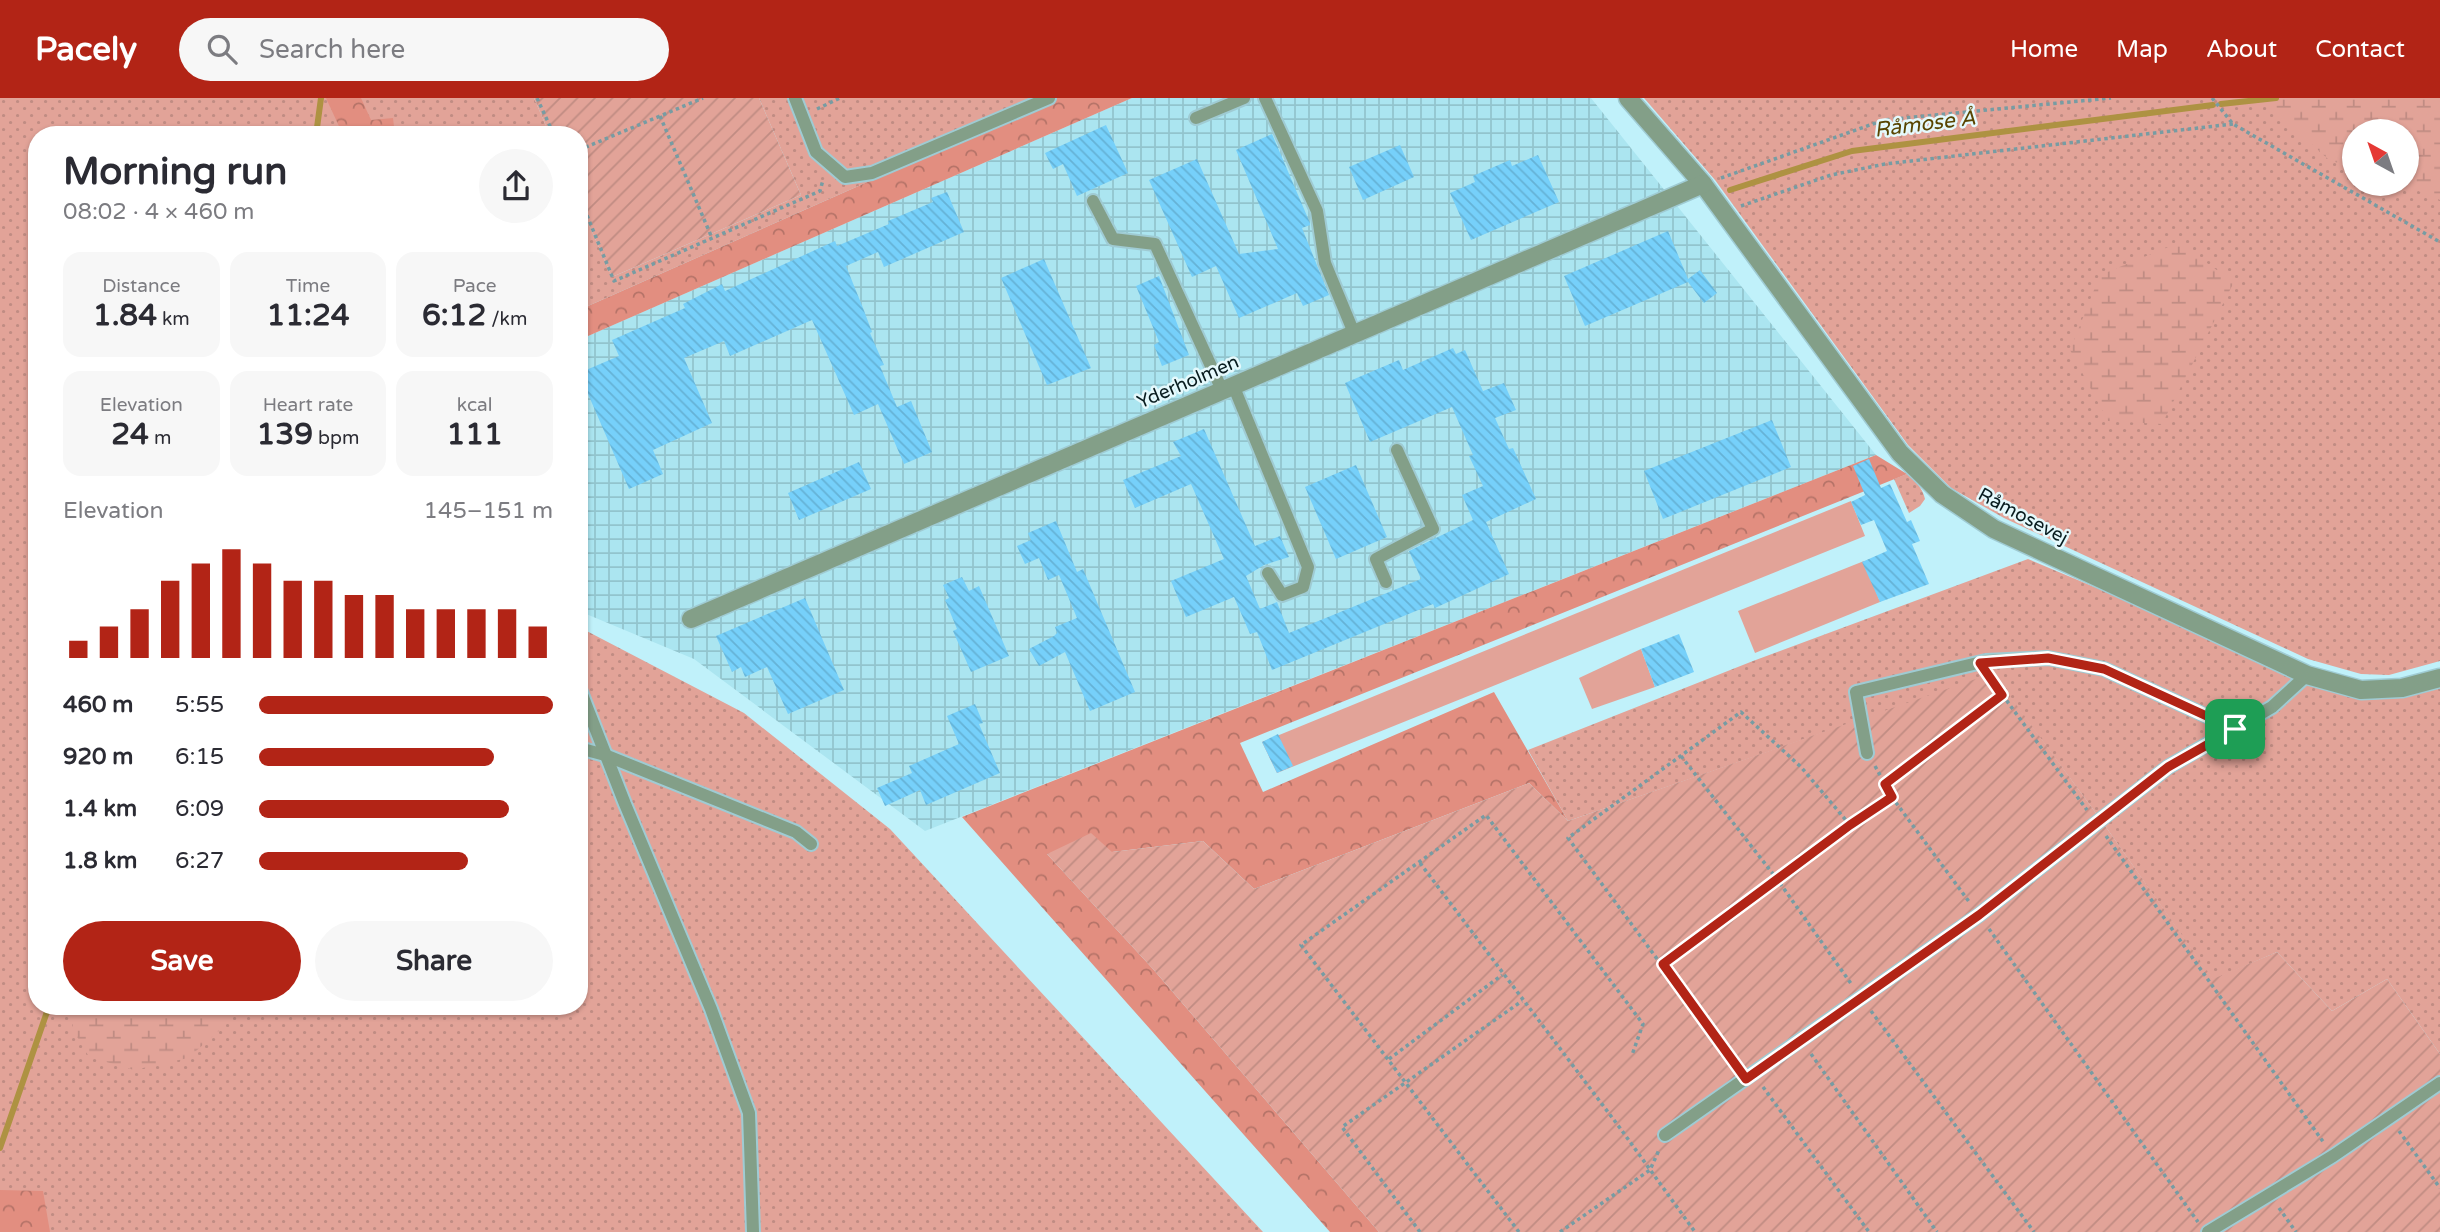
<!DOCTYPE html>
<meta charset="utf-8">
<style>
body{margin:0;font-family:"Varela Round",sans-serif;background:#f7f7f7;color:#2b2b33;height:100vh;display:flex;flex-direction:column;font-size:26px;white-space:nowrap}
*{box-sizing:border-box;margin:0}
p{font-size:23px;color:#7c7c81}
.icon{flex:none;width:38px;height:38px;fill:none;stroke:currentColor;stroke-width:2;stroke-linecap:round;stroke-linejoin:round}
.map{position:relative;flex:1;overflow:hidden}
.sheet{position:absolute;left:28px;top:28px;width:560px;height:889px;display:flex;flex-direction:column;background:#fff;border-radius:28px;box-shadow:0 2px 5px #0004}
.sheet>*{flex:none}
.needle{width:46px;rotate:320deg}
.controls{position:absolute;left:2342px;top:21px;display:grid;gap:14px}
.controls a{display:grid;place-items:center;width:77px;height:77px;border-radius:50%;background:#fff;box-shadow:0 2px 5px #0004;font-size:35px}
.pin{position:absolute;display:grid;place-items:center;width:60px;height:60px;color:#fff;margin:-30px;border-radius:14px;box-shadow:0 4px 10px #0006}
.round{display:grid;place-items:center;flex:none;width:74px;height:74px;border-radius:37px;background:#f7f7f7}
.overview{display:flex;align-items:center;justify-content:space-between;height:119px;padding:0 35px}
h1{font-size:38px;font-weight:700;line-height:52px}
.stats{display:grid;grid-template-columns:repeat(3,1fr);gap:10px;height:119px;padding:7px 35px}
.stats div{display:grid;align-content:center;border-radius:18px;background:#f7f7f7;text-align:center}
.stats b{font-size:30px;font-weight:700}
.stats small{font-size:19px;font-weight:400}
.stats p{font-size:19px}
.chart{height:196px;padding:14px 35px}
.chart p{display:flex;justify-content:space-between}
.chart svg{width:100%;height:126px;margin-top:7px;stroke:#b22416;stroke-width:6}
.action{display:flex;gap:14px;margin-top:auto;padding:14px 35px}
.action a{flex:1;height:80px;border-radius:42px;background:#b22416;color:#fff;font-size:28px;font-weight:700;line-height:80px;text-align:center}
.action a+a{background:#f7f7f7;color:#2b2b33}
ul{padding:0 35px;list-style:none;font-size:23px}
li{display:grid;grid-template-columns:112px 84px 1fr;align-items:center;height:52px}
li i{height:18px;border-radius:9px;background:#b22416}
header{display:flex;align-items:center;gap:42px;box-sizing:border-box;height:98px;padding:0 35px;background:#b22416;color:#fff}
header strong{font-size:33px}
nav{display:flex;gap:38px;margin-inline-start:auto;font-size:24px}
.search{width:490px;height:63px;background:#f7f7f7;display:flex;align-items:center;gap:18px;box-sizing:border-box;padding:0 24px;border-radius:38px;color:#7c7c81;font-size:26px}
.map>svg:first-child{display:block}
.industrial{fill:url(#industrial-grid)}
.grass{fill:url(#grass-dots);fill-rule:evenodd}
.forest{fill:url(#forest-crowns)}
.wetland{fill:url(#wetland-marsh)}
.garden{fill:url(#garden-furrows)}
.pitch{fill:#e2a398}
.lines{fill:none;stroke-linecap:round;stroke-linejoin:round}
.stream{stroke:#ae9242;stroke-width:6}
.building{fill:url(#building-back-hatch)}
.service-casing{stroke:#9fcbd3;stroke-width:16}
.minor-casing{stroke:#9fcbd3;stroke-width:21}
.path{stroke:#779ca3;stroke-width:3.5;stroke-dasharray:3.5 3.5;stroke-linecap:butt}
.service{stroke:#839f88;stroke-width:12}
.minor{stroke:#839f88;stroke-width:18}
.route-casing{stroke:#fff;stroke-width:14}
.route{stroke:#b22416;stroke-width:9}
.labels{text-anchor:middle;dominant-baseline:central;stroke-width:5;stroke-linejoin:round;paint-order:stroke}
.street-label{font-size:19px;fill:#081c1f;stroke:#e5f9fc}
.water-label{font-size:21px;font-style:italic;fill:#594501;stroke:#e5f9fc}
</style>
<header>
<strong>Pacely</strong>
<div class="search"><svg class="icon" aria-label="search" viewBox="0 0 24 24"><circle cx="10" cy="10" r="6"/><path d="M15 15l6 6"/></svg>Search here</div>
<nav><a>Home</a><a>Map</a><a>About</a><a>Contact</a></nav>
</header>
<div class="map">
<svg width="2440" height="1134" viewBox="0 0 2440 1134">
<defs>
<pattern id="industrial-grid" width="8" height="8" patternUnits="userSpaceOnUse" patternTransform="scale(1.75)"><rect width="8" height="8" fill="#abe5f0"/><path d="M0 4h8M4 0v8" fill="none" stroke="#92c4cd"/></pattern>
<pattern id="grass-dots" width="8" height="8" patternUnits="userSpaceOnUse" patternTransform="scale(1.75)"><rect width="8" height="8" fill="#e2a398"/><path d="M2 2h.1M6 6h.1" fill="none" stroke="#c08c83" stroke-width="1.8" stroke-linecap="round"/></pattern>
<pattern id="forest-crowns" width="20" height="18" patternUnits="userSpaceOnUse" patternTransform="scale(1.75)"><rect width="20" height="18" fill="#e28e80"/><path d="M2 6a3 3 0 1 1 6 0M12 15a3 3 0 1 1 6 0" fill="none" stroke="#b57368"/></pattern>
<pattern id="wetland-marsh" width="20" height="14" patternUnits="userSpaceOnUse" patternTransform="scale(1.75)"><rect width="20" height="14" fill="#e2a398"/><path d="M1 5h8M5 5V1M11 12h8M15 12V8" fill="none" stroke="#c08c83"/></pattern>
<pattern id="garden-furrows" width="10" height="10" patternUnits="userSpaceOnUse" patternTransform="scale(1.75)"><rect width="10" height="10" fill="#e2a398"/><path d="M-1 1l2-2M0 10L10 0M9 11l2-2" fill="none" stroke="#c08c83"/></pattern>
<pattern id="building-back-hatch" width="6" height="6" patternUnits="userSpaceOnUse" patternTransform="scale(1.75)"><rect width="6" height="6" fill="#76d0fa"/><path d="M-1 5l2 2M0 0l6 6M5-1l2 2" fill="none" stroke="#65b2d6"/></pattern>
</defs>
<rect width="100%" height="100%" fill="#c0f1fa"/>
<path class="industrial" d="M1132 0H1591L1876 357 925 733 694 561 579 513V242Z"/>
<g class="grass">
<path d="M0 0H534L550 37H37V908H579V529L744 615 890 731 1263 1134H0Z"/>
<path d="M759 0H1057L579 212V104L612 179 801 97Z"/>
<path d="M1644 0H2440V563L2389 577 2361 576 2308 561 2004 420 1951 390 1908 347 1715 82ZM2354 33H2406V86H2354Z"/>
<path d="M1907 376C1916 384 1922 389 1925 401L1920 408 1909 415 1894 381Z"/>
<path d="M2028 461 2363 602 2397 600 2440 589V956L2387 881 2332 913 2277 854 2213 882 2101 722 1993 576 1568 723 1528 652 1753 563Z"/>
</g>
<g class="forest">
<path d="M326 0H361L371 22 393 20 395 37H343Z"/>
<path d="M1057 0H1132L579 242V212Z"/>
<path d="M1876 357 1907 376 1240 645 1263 694 1494 594 1568 723 1529 685 1254 791 1203 743 1112 754 1047 756 1153 871 1379 1134H1330L962 719Z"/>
<path d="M0 1092 43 1093 50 1134H0Z"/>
</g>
<g class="wetland">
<path d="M2261 0H2440V102L2402 86H2406V33H2354V70L2329 62Z"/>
<path d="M2178 145 2234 184 2162 326 2108 323 2070 252 2100 177Z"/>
<path d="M78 908H229L221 931 188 960 134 972 89 959 72 930Z"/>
</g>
<g class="garden">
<path d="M534 0H759L801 97 612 179 579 104V37H550Z"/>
<path d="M1993 575 2101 722 2213 881 2277 854 2332 913 2387 881 2440 956V1134H1379L1153 871 1047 756 1091 735 1112 754 1203 743 1254 791 1529 685 1568 723Z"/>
</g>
<g class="pitch">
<path d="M1851 403 1865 438 1277 675 1262 644Z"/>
<path d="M1864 463 1880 504 1755 555 1738 513Z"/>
<path d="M1641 551 1655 589 1592 611 1579 580Z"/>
</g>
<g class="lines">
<g class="stream">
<path d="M2221 6 2276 0"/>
<path d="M316 37 321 0"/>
<path d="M1730 92 1852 53 2213 7"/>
<path d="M0 1050 49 908"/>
</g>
</g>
<g class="building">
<path d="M1106 27 1128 75 1077 98 1063 66 1053 71 1045 55Z"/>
<path d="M1272 36 1310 125V127L1302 130 1329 197 1303 208 1297 195 1239 220 1216 168 1192 179 1149 82 1197 61 1239 156 1278 151 1236 52Z"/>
<path d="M1400 47 1414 79 1363 102 1349 69Z"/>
<path d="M1538 57 1559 104 1471 142 1450 95 1475 84 1473 78 1510 62 1512 68Z"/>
<path d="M947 94 964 134 884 169 878 154 846 168 863 210 872 234 870 235 884 267 880 268 897 309 911 303 932 354 904 366 878 306 854 317 812 222 730 258 724 243 684 260 712 325 653 352 663 376 629 391 579 275 619 258 612 242 685 210 683 206 722 186 725 193 835 143 837 148 889 126 888 123 933 104 931 100Z"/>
<path d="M1668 133 1688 181 1700 172 1717 195 1704 205 1688 184 1585 228 1564 178Z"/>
<path d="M1044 161 1091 270 1047 287 1001 180Z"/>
<path d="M1159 178 1189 257 1162 268 1154 247 1159 244 1136 188Z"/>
<path d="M1453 250 1456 256 1465 252 1483 293 1504 285 1516 312 1495 320 1509 351 1513 350 1536 401 1486 424 1509 476 1435 510 1433 506 1272 572 1257 534 1250 536 1234 499 1186 519 1171 483 1224 461 1191 386 1135 410 1123 382 1181 358 1173 344 1204 331 1255 448 1280 438 1289 459 1264 467 1246 478 1260 511 1277 504 1289 535 1421 481 1409 453 1473 422 1462 397 1483 388 1469 358 1473 357 1452 309 1370 344 1345 285 1399 262 1403 272Z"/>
<path d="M1772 322 1791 369 1663 421 1644 373Z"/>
<path d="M1869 361 1881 390 1890 386 1907 424 1911 422 1920 443 1912 446 1929 486 1880 504 1862 464 1887 453 1874 422 1861 427 1851 404 1865 397 1853 368Z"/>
<path d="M859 364 871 391 799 422 788 395Z"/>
<path d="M1356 367 1387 439 1336 461 1305 389Z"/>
<path d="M1056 423 1077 474 1083 471 1135 594 1090 613 1065 554 1039 568 1029 551 1054 538 1057 535 1055 529 1077 520 1059 477 1048 482 1039 460 1025 466 1017 448 1031 442 1028 435Z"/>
<path d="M962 479 969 493 979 488 1009 558 971 574 953 533 957 531 945 502 949 500 943 487Z"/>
<path d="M805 500 844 592 788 616 767 569 745 579 741 569 732 574 716 538Z"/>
<path d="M1679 536 1694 574 1655 589 1641 551Z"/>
<path d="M975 606 983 625 979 626 1000 675 926 707 920 692 885 708 877 690 912 675 909 668 959 646 947 618Z"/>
<path d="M1278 636 1293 668 1277 675 1262 644Z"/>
</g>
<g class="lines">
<g class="service-casing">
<g id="service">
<path d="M795 0 816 54 845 79 872 75 1049 0"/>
<path d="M1265 0 1317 113 1325 165 1354 235"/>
<path d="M1196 20 1244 0"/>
<path d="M1093 103 1113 141 1155 146 1222 292"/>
<path d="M1233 287 1308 469 1303 489 1282 497 1268 475"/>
<path d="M1386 484 1376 461 1433 431 1397 352"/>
<path d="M579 589 625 706 711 911 749 1015 753 1134"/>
<path d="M579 650 605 657 796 734 811 746"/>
<path d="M1867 655 1856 594 1986 563 2048 560 2104 571 2235 631"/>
<path d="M1665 1037 1979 817 2168 669 2272 609 2307 577"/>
<path d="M2208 1134 2333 1058 2440 985"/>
</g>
</g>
<g class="minor-casing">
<g id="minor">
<path d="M1628 0 1703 86 1900 355 1942 396 1994 431 2307 577 2361 592 2402 590 2440 580"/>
<path d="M691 521 1703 86"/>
</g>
</g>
<g class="path">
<path d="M537 0 554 37"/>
<path d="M2212 0 2233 26 2440 144"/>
<path d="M817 11 840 0"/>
<path d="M660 18 712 140"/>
<path d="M579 52 703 0"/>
<path d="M1721 80 1884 22 2111 0"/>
<path d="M579 98 614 183 820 93 823 82"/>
<path d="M1741 108 1831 77 1885 66 2233 26"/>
<path d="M1990 580 2087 712"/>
<path d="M1681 658 1777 781 1852 887"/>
<path d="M1875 668 1894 702 1970 805"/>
<path d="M1885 686 2002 597"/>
<path d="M2106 738 2324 1045"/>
<path d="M1420 765 1620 1030 1695 1134"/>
<path d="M1989 831 2198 1124"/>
<path d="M1663 866 1850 727"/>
<path d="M1871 913 2034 1134"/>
<path d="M1811 956 1937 1134"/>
<path d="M1389 961 1502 877"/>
<path d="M1736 968 1568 740 1741 614 1801 669 1850 727 1892 699"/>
<path d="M1763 989 1869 1134"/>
<path d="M2399 1033 2440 1090"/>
<path d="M2279 1110 2296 1134"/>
<path d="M1420 1134 1342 1029 1522 903"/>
<path d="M1519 1134 1301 847 1486 717 1643 926 1632 957"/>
<path d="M1560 1134 1650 1072 1659 1052"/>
</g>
<use href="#service" class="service"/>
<use href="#minor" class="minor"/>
</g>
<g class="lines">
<g class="route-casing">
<path id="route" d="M2048 560 2104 571 2235 631 2168 669 1979 817 1746 981 1663 866 1850 727 1892 699 1885 686 2002 597 1980 565Z"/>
</g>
<use href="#route" class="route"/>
</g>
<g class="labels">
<g class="street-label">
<text transform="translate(1188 284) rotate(-23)">Yderholmen</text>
<text transform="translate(2023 418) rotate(28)">Råmosevej</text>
</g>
<g class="water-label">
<text transform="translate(1925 26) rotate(-7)">Råmose Å</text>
</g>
</g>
</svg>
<div class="controls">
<a><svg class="needle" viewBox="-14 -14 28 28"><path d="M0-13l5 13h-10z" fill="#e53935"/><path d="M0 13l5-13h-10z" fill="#7c7c81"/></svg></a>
</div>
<div class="pin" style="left:2235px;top:631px;background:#1e9e55"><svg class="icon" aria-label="arrive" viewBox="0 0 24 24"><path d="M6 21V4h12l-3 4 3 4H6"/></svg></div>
<section class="sheet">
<div class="overview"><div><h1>Morning run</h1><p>08:02 · 4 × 460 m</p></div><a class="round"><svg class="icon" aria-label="share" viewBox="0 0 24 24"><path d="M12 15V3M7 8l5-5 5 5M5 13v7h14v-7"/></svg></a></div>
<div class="stats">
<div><p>Distance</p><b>1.84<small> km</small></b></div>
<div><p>Time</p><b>11:24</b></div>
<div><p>Pace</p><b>6:12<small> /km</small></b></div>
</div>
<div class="stats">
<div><p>Elevation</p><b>24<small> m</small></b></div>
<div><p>Heart rate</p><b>139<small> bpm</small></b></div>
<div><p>kcal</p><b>111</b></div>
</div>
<div class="chart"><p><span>Elevation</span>145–151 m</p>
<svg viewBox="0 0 160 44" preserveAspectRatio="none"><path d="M5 44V38M15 44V33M25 44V27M35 44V17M45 44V11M55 44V6M65 44V11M75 44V17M85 44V17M95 44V22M105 44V22M115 44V27M125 44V27M135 44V27M145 44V27M155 44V33"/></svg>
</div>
<ul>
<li><b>460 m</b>5:55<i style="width:100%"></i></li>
<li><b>920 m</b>6:15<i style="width:80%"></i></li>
<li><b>1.4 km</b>6:09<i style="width:85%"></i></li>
<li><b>1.8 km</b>6:27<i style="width:71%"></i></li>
</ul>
<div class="action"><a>Save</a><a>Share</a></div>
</section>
</div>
